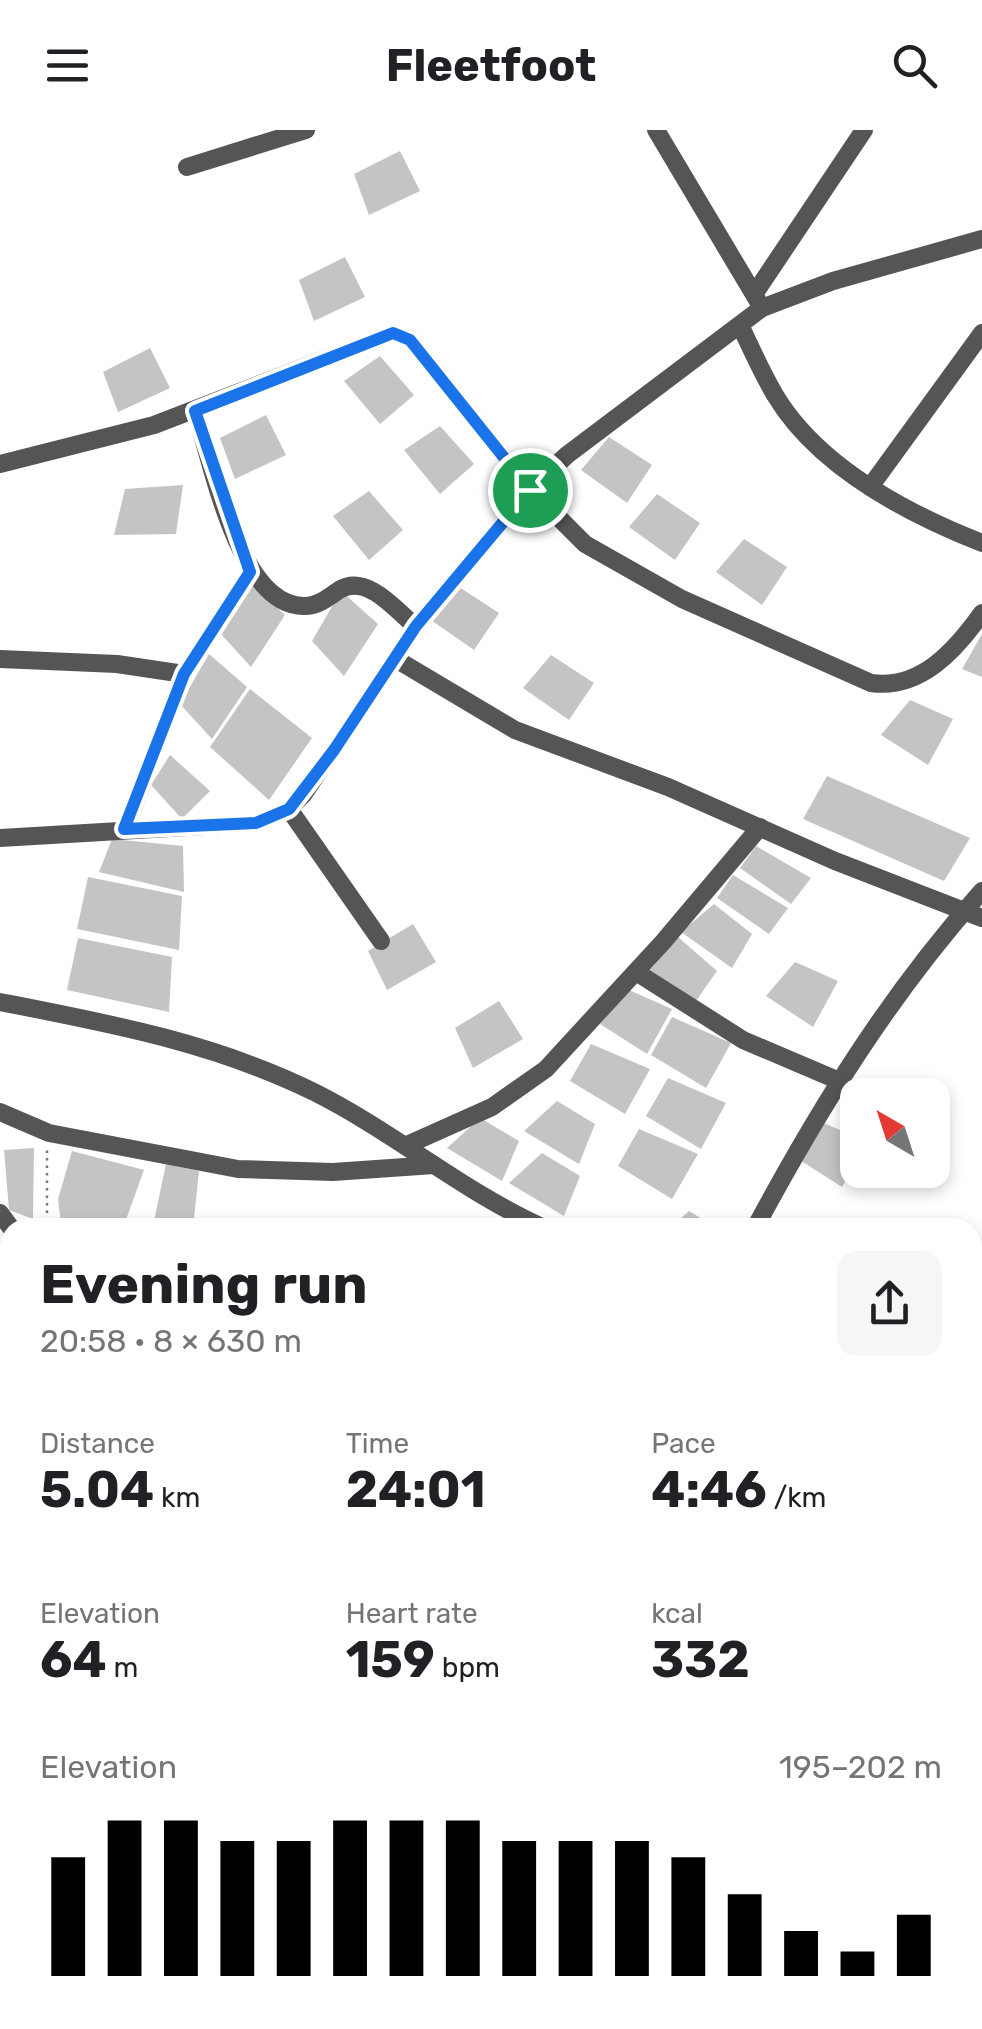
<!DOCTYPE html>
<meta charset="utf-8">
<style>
body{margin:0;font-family:Rubik,sans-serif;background:#f6f6f6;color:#202124;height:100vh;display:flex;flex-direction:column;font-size:38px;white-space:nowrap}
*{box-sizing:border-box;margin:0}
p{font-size:32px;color:#757577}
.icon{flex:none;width:55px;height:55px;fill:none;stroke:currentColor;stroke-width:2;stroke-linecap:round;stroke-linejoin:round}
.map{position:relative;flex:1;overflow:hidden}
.side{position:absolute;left:0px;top:1088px;width:982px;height:812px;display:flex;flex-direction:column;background:#fff;border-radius:30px 30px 0 0;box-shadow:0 5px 15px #0003}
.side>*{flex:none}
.needle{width:65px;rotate:321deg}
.tools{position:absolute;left:840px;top:948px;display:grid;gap:20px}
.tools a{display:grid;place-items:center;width:110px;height:110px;border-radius:20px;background:#fff;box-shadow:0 5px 15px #0003;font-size:50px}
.pin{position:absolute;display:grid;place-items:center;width:85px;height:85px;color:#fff;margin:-42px;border:5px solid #fff;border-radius:50%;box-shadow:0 2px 10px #0007}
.round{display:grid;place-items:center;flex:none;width:105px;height:105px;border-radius:20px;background:#f6f6f6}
.headline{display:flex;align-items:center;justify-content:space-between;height:170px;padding:0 40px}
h1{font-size:55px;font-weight:700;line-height:75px}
.figures{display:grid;grid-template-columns:repeat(3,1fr);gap:15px;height:170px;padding:10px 40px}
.figures div{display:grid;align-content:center}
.figures b{font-size:50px;font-weight:700}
.figures small{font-size:28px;font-weight:400}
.figures p{font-size:28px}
.chart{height:280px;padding:20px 40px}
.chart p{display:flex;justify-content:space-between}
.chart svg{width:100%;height:180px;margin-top:10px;stroke:#000;stroke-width:6}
header{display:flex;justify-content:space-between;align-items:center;height:130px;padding:0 40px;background:#fff;font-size:45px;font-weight:700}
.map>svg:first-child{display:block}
.building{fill:#c4c4c4}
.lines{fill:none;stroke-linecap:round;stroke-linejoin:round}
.path{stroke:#777;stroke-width:2.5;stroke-dasharray:2.5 5;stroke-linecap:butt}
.minor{stroke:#555;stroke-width:18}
.route-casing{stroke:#fff;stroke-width:20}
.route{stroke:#1a73e8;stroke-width:12}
</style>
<header><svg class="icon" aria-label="menu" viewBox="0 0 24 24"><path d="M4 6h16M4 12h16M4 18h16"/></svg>Fleetfoot<svg class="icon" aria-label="search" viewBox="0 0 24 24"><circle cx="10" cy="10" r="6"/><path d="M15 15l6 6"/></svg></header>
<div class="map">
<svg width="982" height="1899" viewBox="0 0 982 1899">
<rect width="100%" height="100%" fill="#fff"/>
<g class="building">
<path d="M400 21 420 61 369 85 354 44Z"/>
<path d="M345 127 365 167 314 191 299 150Z"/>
<path d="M150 218 170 258 118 282 103 242Z"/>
<path d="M380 226 414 265 380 294 344 251Z"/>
<path d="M266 285 286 325 235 349 220 308Z"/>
<path d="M440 296 474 334 440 364 404 320Z"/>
<path d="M609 307 652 335 627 373 581 340Z"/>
<path d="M183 355 176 404 114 405 125 359Z"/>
<path d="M369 361 403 400 369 430 333 386Z"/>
<path d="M657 364 700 393 675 430 629 397Z"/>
<path d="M744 409 787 437 762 475 716 442Z"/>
<path d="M248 451 285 485 251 537 219 502Z"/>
<path d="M456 455 499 483 474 520 428 488Z"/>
<path d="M341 461 378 494 344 546 312 511Z"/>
<path d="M982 504V547L962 539Z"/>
<path d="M209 524 247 557 212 609 180 574Z"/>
<path d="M551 525 594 553 569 590 523 558Z"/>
<path d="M250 559 312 608 269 670 210 617Z"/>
<path d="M910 570 953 589 928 635 881 605Z"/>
<path d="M170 625 210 661 182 689 151 655Z"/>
<path d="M827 646 970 708 944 751 803 689Z"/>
<path d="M112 709 183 716 184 762 99 742Z"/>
<path d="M756 716 811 748 791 774 740 738Z"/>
<path d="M733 745 788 778 769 804 717 768Z"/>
<path d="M88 747 182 766 179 820 77 799Z"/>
<path d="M714 774 752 804 732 838 681 802Z"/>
<path d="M413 794 436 832 387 860 368 821Z"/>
<path d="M678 807 717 841 696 871 649 841Z"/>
<path d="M78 808 172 827 169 882 67 860Z"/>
<path d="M795 832 838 851 813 897 766 866Z"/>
<path d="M629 860 672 879 647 924 600 894Z"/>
<path d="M499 871 523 909 473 938 455 898Z"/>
<path d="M672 887 731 913 706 958 651 925Z"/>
<path d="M591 914 650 939 625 984 570 951Z"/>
<path d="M668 948 726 973 701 1019 646 986Z"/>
<path d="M557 971 595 994 579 1034 524 1001Z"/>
<path d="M480 988 519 1011 502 1051 447 1018Z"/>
<path d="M824 993 858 1008V1030L842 1057 795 1027Z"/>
<path d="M639 999 698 1024 672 1069 618 1036Z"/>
<path d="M34 1018 33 1089 9 1080 4 1020Z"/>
<path d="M72 1021 144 1040 123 1098 61 1094 58 1069Z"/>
<path d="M542 1023 580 1046 564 1086 509 1053Z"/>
<path d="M166 1034 199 1041 193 1098 154 1091Z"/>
<path d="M689 1081 717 1098H670Z"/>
<path d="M982 1126V1170L972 1165V1137Z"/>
<path d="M2 1295 10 1297V1339L0 1335Z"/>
<path d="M0 1467 10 1470V1529L0 1528Z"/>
<path d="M982 1496V1529L972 1534V1500Z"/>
<path d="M0 1568 10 1570V1632L0 1630Z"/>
<path d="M0 1671 10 1681V1712L0 1721Z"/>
<path d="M4 1826 10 1835V1868L0 1867V1829Z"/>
<path d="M982 1829V1872L973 1875 972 1831Z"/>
<path d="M10 1880V1890H43L48 1896 1 1899 0 1888Z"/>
<path d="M109 1890H137L125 1899H116Z"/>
<path d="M172 1890H198L202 1899H172L168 1892Z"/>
<path d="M341 1890H402L407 1899H346Z"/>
<path d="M590 1890H644L637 1899H583Z"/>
<path d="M717 1890H738L744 1899H705Z"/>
<path d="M771 1890H808L800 1899H779Z"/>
</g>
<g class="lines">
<path class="path" d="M47 1098V1019"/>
<g class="minor">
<path d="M656 0 762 178"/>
<path d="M187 37 306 0"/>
<path d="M755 163 864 0"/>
<path d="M740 195C751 218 762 243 775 265 818 337 906 383 982 413"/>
<path d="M195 281C212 330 238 478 305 476 318 476 329 467 339 460 367 443 396 480 416 497"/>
<path d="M0 334 154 295 393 203 410 209 530 359 585 414 682 469 871 553C920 560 955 521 982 483"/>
<path d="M870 357 982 203"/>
<path d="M394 528 515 600 668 657 835 731 982 788"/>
<path d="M0 529 117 534 184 544"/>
<path d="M289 679 381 811"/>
<path d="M125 699 184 544 250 442"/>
<path d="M0 708 256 693 289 679 303 665 416 497 530 359 567 325 762 178 833 151 982 109"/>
<path d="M636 842 743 910 837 950"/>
<path d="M0 872C108 893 215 913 314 962 394 1002 462 1061 544 1098"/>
<path d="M0 982 49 1003 238 1039 333 1042 434 1035"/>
<path d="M407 1015 492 977 546 939 663 812 760 697"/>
<path d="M0 1083 11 1098"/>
<path d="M755 1098C820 977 890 864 982 761"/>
<path d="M972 1187 982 1189"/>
<path d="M972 1274 982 1276"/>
<path d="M0 1438 10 1440"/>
<path d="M0 1539 10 1540"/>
<path d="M972 1569 982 1565"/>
<path d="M0 1656 10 1657"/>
<path d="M972 1708 982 1707"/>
<path d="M0 1748 10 1740"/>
<path d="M972 1807 982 1806"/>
<path d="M156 1890 161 1899"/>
<path d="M685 1899 696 1890"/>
</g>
</g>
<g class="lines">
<g class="route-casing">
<path id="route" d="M393 203 410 210 530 360 416 496 334 620 289 679 256 693 124 699 184 544 250 442 195 281Z"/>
</g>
<use href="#route" class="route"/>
</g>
</svg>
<div class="tools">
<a><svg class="needle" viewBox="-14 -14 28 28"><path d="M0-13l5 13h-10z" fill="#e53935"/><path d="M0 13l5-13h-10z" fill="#757577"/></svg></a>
</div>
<div class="pin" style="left:530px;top:360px;background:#1e9e55"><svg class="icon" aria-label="arrive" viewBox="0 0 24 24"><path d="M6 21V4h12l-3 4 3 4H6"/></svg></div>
<section class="side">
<div class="headline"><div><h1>Evening run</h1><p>20:58 · 8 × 630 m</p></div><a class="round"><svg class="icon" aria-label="share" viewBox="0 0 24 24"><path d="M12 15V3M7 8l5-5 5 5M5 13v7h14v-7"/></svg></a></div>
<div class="figures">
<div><p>Distance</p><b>5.04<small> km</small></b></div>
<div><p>Time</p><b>24:01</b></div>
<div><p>Pace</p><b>4:46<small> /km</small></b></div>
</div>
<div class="figures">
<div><p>Elevation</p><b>64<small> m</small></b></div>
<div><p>Heart rate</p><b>159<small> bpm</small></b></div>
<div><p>kcal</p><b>332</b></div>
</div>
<div class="chart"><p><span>Elevation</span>195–202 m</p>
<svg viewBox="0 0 160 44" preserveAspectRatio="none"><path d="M5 44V15M15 44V6M25 44V6M35 44V11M45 44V11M55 44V6M65 44V6M75 44V6M85 44V11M95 44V11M105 44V11M115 44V15M125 44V24M135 44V33M145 44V38M155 44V29"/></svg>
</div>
</section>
</div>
